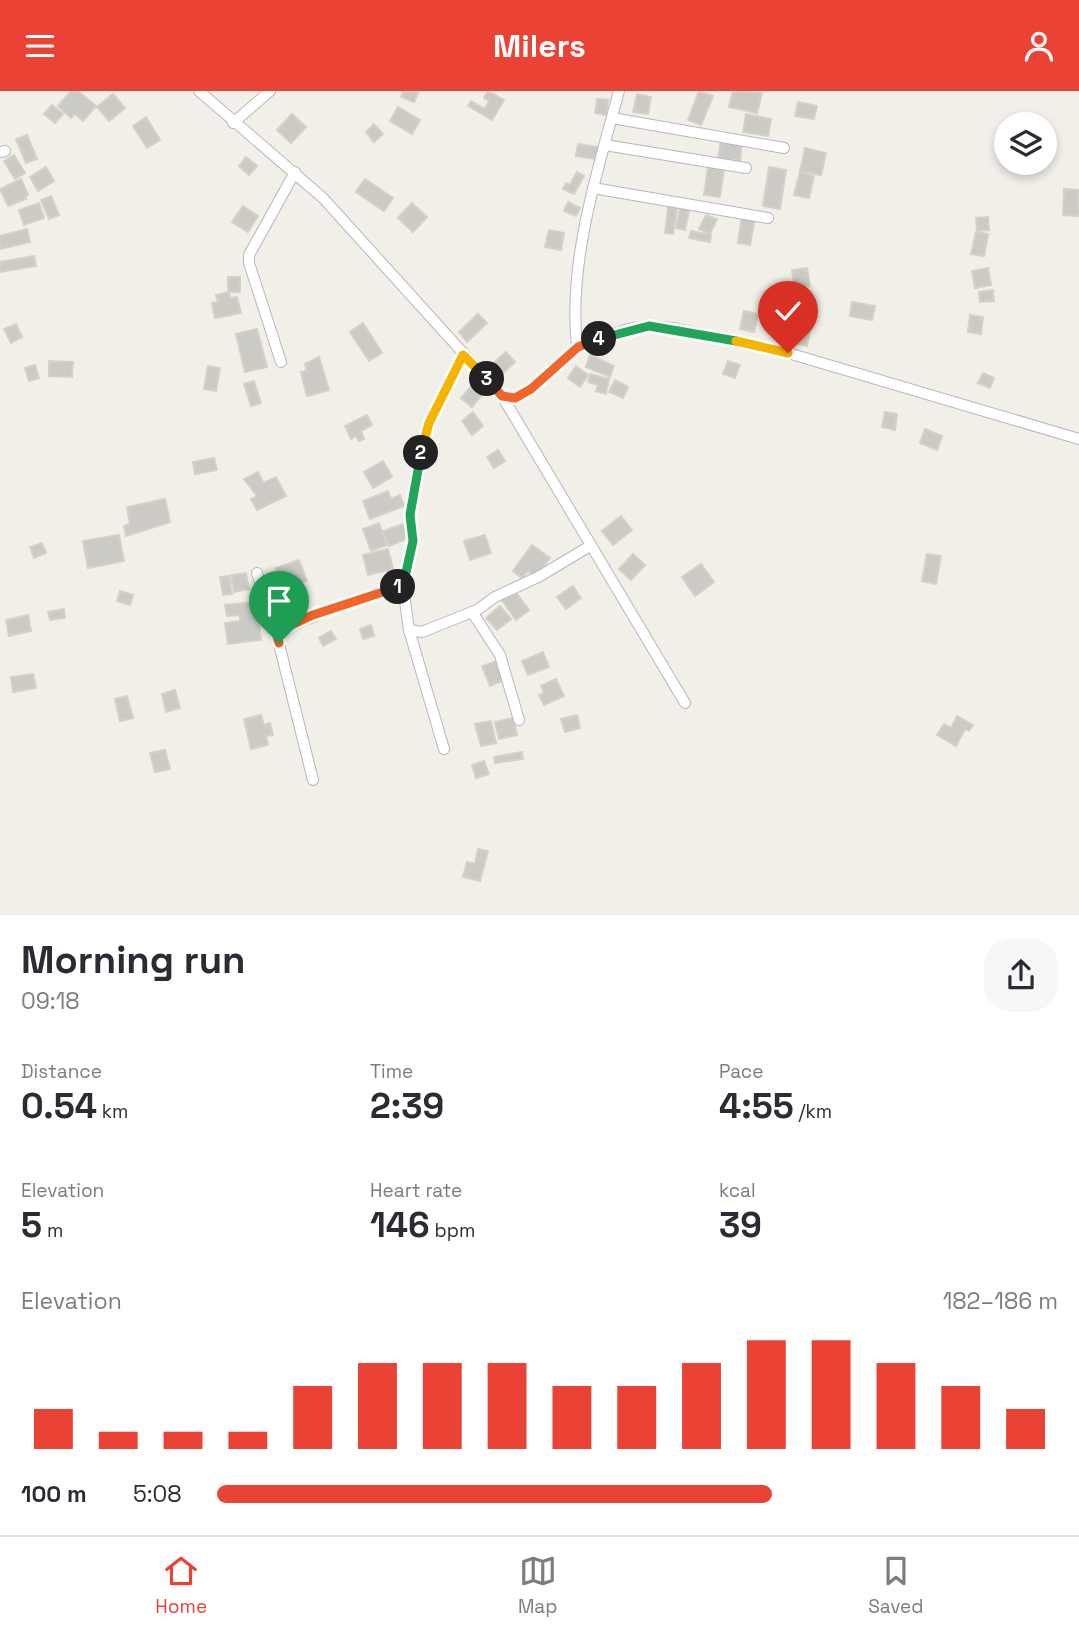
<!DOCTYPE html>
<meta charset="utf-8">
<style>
body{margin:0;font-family:"Space Grotesk",sans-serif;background:#f7f7f7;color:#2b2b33;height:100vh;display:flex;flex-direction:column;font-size:26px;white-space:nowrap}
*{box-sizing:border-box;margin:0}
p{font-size:23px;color:#7c7c81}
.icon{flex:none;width:38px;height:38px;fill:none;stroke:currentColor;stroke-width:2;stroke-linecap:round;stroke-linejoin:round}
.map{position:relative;height:824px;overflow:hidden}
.panel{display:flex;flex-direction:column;background:#fff;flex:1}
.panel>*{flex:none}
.fabs{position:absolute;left:994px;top:21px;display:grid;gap:14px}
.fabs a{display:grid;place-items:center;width:63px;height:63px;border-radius:50%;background:#fff;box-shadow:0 4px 10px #0003;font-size:35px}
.pin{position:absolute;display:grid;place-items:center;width:60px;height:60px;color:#fff;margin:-72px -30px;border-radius:50% 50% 50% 0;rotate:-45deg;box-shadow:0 0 7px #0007}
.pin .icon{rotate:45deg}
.km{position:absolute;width:35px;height:35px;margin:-18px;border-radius:50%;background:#222;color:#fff;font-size:19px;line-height:35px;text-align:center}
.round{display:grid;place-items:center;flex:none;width:74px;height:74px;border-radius:28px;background:#f7f7f7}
.overview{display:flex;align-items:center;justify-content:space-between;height:119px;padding:0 21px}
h1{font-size:38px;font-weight:700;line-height:52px}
.stats{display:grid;grid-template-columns:repeat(3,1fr);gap:10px;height:119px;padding:7px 21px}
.stats div{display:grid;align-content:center}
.stats b{font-size:35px;font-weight:700}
.stats small{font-size:19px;font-weight:400}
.stats p{font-size:19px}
.chart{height:196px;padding:14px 21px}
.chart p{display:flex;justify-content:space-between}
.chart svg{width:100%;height:126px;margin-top:7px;stroke:#ea4335;stroke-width:6}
ul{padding:0 21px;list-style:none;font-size:23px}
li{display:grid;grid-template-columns:112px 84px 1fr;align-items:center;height:52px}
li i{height:18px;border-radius:9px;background:#ea4335}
header{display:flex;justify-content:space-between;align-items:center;height:91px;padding:0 21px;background:#ea4335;color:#fff;font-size:32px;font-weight:700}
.tab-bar{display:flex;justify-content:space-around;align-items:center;height:98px;border-top:2px solid #e1e1e2;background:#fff;font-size:19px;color:#7c7c81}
.tab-bar a{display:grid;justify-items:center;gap:4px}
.tab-bar .current{color:#ea4335}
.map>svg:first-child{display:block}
.building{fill:#cccac5;stroke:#d6d1c6;stroke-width:2}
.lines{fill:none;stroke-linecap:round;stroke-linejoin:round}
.street-casing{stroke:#b5b8bc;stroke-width:12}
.street{stroke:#fff;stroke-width:10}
.split-1-casing{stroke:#fff;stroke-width:14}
.split-2-casing{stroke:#fff;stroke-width:14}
.split-3-casing{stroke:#fff;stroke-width:14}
.split-4-casing{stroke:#fff;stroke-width:14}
.split-5-casing{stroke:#fff;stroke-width:14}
.split-6-casing{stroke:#fff;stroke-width:14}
.split-1{stroke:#f0652b;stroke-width:9}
.split-2{stroke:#22a559;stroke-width:9}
.split-3{stroke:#f5b400;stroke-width:9}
.split-4{stroke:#f0652b;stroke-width:9}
.split-5{stroke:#22a559;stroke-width:9}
.split-6{stroke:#f5b400;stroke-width:9}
</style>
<header><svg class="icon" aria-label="menu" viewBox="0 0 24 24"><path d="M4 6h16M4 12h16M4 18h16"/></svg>Milers<svg class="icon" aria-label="person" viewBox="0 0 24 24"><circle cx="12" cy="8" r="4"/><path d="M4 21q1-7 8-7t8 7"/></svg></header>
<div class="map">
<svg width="1079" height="825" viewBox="0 0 1079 825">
<rect width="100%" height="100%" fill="#f1efe8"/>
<g class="building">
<path d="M71 0H78L96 15 83 30 75 23 71 27 58 15Z"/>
<path d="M403 0H419L414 11 401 6Z"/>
<path d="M488 0 504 9 492 29 468 15 471 10 485 18 489 10 484 7Z"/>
<path d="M699 0 713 5 701 34 688 29Z"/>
<path d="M733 0 762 2 757 22 729 16Z"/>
<path d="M113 3 125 17 109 30 97 16Z"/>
<path d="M637 3 651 6 648 23 633 21Z"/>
<path d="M597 8 608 9 606 24 595 22Z"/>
<path d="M798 11 817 15 814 28 795 25Z"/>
<path d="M52 14 63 23 55 32 44 23Z"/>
<path d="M398 16 420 29 412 43 390 30Z"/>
<path d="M292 23 306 36 291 52 277 39Z"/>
<path d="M746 23 771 28 768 45 743 41Z"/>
<path d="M146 26 160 49 147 57 133 35Z"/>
<path d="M374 33 383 43 374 51 366 41Z"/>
<path d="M27 44 37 68 26 72 16 48Z"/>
<path d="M721 49 742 51 740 70 718 67Z"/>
<path d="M578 53 598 56 596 68 576 65Z"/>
<path d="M805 57 826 62 821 84 800 80Z"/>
<path d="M14 64 25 82 15 88 4 70Z"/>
<path d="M246 66 257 75 249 84 239 75Z"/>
<path d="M46 76 54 90 38 100 30 86Z"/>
<path d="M708 76 724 78 720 106 704 104Z"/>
<path d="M769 76 786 79 780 118 763 115Z"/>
<path d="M577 81 584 85 574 103 563 98 566 92 570 94Z"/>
<path d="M800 81 814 85 809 107 794 104Z"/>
<path d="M21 88 28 104 25 105 26 108 8 115 0 98Z"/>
<path d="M365 88 393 107 384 120 356 101Z"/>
<path d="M1064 98 1079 99V125L1063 124Z"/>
<path d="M51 105 59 124 49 128 41 109Z"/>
<path d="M669 110 678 112 673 143 665 142Z"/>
<path d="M568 111 580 117 576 125 564 120Z"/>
<path d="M39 112 44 127 24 134 19 119Z"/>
<path d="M412 112 427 126 413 141 398 127Z"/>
<path d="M681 113 690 115 685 139 676 137Z"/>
<path d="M243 115 258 125 248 141 232 131Z"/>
<path d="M706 124 717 128 710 143 699 138Z"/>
<path d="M742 125 755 127 750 154 738 152Z"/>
<path d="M988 126 989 139 977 140 976 127Z"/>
<path d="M27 138 30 151 0 158V145Z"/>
<path d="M549 139 564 142 561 159 545 156Z"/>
<path d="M691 140 711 144 710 151 689 147Z"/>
<path d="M976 141 988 143 984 165 971 163Z"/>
<path d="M34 165 36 175 0 181V171Z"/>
<path d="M807 177 810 195 795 198 792 179Z"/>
<path d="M988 177 991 194 975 197 972 180Z"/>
<rect x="228" y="186" width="12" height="15"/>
<path d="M993 199 994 210 980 211 979 201Z"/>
<path d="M229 201 230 207 237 206 241 222 215 227 212 212 218 211 216 204Z"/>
<path d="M852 211 875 215 872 229 850 225Z"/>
<path d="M744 220 758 223 754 241 740 238Z"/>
<path d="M478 223 487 232 467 251 459 241Z"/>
<path d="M970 224 983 226 981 243 968 241Z"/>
<path d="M780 231 797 233 795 245 779 243Z"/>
<path d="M363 232 382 262 369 270 350 241Z"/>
<path d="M16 233 22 246 11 252 4 238Z"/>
<path d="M797 236 810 238 807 255 794 252Z"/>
<path d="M257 238 267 276 245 281 236 243Z"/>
<path d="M506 261 515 271 499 286 490 275Z"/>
<path d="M590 264 614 275 610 286 586 276Z"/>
<path d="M319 266 329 299 307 305 301 281 307 280 305 273Z"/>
<path d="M49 270 73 271 72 286 49 285Z"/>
<path d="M728 270 740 274 735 287 723 283Z"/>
<path d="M35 274 39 287 29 290 25 277Z"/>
<path d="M208 275 220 277 216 300 204 298Z"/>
<path d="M576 275 588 284 580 296 568 287Z"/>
<path d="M983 282 994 287 990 297 978 292Z"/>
<path d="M590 283 609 288 606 303 596 300 598 294 588 291Z"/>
<path d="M615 289 628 296 623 307 609 301Z"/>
<path d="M254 290 261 312 251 315 244 293Z"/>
<path d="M473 293 484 301 472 316 461 307Z"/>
<path d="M473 321 483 335 472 344 462 330Z"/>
<path d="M885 321 897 323 895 339 882 336Z"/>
<path d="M367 324 372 334 361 340 364 348 359 350 356 345 351 348 345 335Z"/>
<path d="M925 338 942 345 937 359 920 352Z"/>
<path d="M498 359 505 370 494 377 487 366Z"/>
<path d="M214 367 217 379 195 383 193 371Z"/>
<path d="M383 370 392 386 373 397 364 381Z"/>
<path d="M258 381 263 392 276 386 286 405 257 419 251 408 257 405 244 388Z"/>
<path d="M388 400 391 408 400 404 404 415 370 428 363 410Z"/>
<path d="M165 408 170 431 126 445 124 435 130 433 127 416Z"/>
<path d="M621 425 632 439 613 454 602 440Z"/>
<path d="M379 432 387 454 371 460 363 438Z"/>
<path d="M406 432 411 446 389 455 383 440Z"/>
<path d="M119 444 124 470 88 477 83 450Z"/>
<path d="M485 444 491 462 470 469 464 450Z"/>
<path d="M42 452 46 462 34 467 30 456Z"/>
<path d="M532 454 550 467 536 485 528 480 522 487 513 480Z"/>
<path d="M388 458 393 478 368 484 363 464Z"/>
<path d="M633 463 645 474 631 489 619 478Z"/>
<path d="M927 463 941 465 936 493 922 490Z"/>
<path d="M299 469 307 490 289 496 287 492 282 493 276 477Z"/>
<path d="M701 473 714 491 695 505 682 486Z"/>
<path d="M246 482 249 498 234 501 231 484Z"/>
<path d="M229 485 232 503 223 504 220 486Z"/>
<path d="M573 495 581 507 566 518 557 506Z"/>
<path d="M514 499 529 519 516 529 501 508Z"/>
<path d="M120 500 133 504 130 514 117 510Z"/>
<path d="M257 511 261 549 228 553 225 532 240 530V524L227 525 225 514Z"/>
<path d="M500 515 511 528 497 539 486 527Z"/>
<path d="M64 518 65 527 50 529 48 521Z"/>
<path d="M28 524 31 540 9 545 6 529Z"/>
<path d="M371 534 374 545 363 548 360 538Z"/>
<path d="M331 540 336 548 323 555 319 547Z"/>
<path d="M543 561 549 576 528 584 522 570Z"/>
<path d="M500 569 504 581 500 583 502 590 490 595 482 575Z"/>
<path d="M33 583 36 597 13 601 11 586Z"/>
<path d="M556 588 564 605 544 614 539 604 544 602 541 595Z"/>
<path d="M175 599 180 617 166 621 162 603Z"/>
<path d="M127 605 133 627 120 630 115 608Z"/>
<path d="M261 624 264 634 270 632 273 644 266 645 268 654 251 658 244 628Z"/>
<path d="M577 624 580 637 565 641 561 628Z"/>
<path d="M957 625 973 634 969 640 965 638 956 655 937 644 944 633 951 637Z"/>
<path d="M513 627 517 644 499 648 495 631Z"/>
<path d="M491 630 496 652 481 655 475 633Z"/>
<path d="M165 659 170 678 155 681 150 662Z"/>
<path d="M522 661 523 668 495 672 494 666Z"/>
<path d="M484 670 489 683 476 687 472 674Z"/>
<path d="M478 758 488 760 480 790 463 786 467 771 475 773Z"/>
</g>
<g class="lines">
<g class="street-casing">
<g id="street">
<path d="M199 0 323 107 502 305 515 307 532 298 577 256 628 238 649 235 674 237 788 262 1079 348"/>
<path d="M612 27 784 57"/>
<path d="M233 32 270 0"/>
<path d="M605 54 746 77"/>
<path d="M0 61 5 60"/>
<path d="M593 97 768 127"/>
<path d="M577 256C568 170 597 82 619 0"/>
<path d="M281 271 249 172V164L295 81"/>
<path d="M502 305 685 612"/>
<path d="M257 482 276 541 313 689"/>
<path d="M472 521 500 564 519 629"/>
<path d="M409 539 422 541 477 519 495 506 540 485 590 455"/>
<path d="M276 541 337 516 403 495"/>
<path d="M444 658 409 539 403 495 413 450 410 424 418 371 429 332 463 264"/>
</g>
</g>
<use href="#street" class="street"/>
</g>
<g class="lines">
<g class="split-1-casing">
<path id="split-1" d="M279 552 276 541 313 524 398 496"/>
</g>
<g class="split-2-casing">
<path id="split-2" d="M398 496 403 495 413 450 410 424 421 362"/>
</g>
<g class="split-3-casing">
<path id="split-3" d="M421 362 429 332 463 264 487 288"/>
</g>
<g class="split-4-casing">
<path id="split-4" d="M487 288 502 305 515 307 531 298 578 256 599 248"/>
</g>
<g class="split-5-casing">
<path id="split-5" d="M599 248 649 235 736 250"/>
</g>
<g class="split-6-casing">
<path id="split-6" d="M736 250 788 262"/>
</g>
<use href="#split-1" class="split-1"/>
<use href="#split-2" class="split-2"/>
<use href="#split-3" class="split-3"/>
<use href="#split-4" class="split-4"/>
<use href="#split-5" class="split-5"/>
<use href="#split-6" class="split-6"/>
</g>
</svg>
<div class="fabs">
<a><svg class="icon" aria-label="layers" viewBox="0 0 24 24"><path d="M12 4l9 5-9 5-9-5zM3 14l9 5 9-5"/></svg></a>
</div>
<div class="pin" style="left:279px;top:552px;background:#1e9e55"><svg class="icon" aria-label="arrive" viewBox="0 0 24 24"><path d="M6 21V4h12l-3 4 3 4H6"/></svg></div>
<div class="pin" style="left:788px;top:262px;background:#d93025"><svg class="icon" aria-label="check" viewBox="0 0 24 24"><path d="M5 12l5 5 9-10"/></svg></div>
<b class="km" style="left:398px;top:496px">1</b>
<b class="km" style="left:421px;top:362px">2</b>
<b class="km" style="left:487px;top:288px">3</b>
<b class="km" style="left:599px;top:248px">4</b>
</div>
<section class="panel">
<div class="overview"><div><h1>Morning run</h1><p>09:18</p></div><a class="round"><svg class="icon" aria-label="share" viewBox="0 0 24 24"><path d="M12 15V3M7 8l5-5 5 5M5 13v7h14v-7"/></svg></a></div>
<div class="stats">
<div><p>Distance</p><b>0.54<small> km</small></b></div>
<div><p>Time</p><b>2:39</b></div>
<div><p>Pace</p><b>4:55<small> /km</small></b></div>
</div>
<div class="stats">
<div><p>Elevation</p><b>5<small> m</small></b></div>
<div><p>Heart rate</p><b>146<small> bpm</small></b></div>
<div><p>kcal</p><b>39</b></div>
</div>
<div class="chart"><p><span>Elevation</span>182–186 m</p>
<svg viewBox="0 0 160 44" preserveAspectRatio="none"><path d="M5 44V30M15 44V38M25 44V38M35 44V38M45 44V22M55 44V14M65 44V14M75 44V14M85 44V22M95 44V22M105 44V14M115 44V6M125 44V6M135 44V14M145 44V22M155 44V30"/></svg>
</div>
<ul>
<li><b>100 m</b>5:08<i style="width:66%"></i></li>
</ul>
</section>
<nav class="tab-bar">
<a class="current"><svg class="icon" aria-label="home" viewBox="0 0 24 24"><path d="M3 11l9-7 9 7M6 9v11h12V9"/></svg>Home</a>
<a><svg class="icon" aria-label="map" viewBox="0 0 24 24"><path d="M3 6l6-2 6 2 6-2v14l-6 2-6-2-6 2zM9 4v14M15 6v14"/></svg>Map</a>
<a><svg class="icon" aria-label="saved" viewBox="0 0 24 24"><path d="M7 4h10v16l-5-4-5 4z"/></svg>Saved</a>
</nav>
